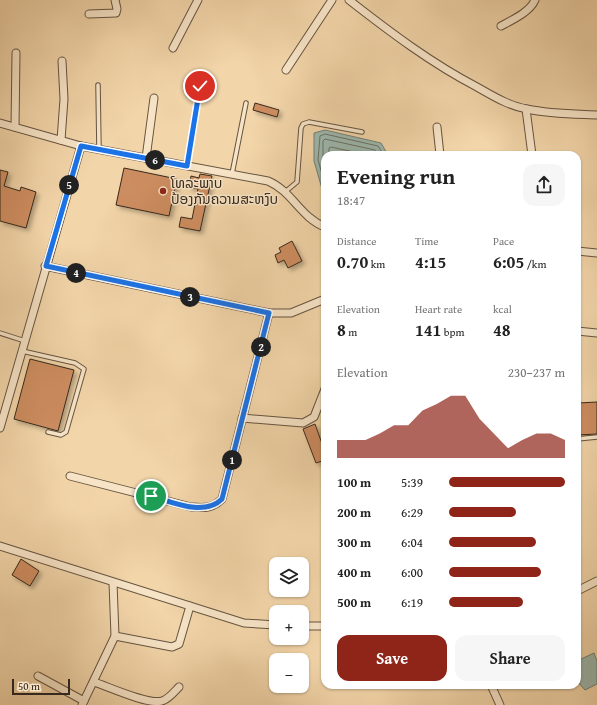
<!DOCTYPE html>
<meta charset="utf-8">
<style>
body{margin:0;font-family:"Gentium Book Plus","Noto Sans Lao",serif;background:#f6f6f6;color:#222;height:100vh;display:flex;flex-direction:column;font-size:15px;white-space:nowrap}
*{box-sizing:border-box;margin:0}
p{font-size:13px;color:#767676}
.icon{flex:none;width:22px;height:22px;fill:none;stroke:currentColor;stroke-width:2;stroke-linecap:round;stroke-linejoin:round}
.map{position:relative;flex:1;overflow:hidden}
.sheet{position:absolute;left:321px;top:151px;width:260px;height:538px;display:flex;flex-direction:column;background:#fff;border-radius:12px;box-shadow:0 1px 3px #0004}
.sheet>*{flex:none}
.buttons{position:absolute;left:269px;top:557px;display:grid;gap:8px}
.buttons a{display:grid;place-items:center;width:40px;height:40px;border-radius:8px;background:#fff;box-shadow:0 1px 3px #0004;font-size:20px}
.scale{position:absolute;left:12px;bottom:10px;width:58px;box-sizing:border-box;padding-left:4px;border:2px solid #37291d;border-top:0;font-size:11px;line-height:14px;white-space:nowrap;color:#37291d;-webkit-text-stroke:3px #f7e4c7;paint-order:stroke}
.pin{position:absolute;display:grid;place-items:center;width:34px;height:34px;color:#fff;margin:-17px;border:2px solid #fff;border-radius:50%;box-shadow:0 1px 4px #0007}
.km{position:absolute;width:20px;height:20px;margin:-10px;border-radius:50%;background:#222;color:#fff;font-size:11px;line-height:20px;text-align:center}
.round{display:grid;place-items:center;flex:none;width:42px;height:42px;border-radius:12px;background:#f6f6f6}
.overview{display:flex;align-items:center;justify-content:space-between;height:68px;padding:0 16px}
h1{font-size:22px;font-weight:700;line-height:30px}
.stats{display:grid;grid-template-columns:repeat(3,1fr);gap:6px;height:68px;padding:4px 16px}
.stats div{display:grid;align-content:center}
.stats b{font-size:17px;font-weight:700}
.stats small{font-size:11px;font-weight:400}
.stats p{font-size:11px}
.chart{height:112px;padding:8px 16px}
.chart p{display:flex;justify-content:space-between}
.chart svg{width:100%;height:72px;margin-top:4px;fill:#8f2418;opacity:.7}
.primary-button{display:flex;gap:8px;margin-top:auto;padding:8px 16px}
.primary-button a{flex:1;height:46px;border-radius:12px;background:#8f2418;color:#fff;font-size:16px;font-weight:700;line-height:46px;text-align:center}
.primary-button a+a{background:#f6f6f6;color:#222}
ul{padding:0 16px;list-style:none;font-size:13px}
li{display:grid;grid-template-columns:64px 48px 1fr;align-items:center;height:30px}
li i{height:10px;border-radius:5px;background:#8f2418}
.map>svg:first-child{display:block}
.water{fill:#9cb8ae;stroke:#747f74}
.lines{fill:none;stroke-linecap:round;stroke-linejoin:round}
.shore{stroke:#6a7066;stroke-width:1}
.building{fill:#cd8d60;stroke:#37291d;filter:url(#shadow)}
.service-casing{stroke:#665440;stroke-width:5.5}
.minor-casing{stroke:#665440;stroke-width:9}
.service{stroke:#f7e4c7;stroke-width:3.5}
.minor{stroke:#f7e4c7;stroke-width:7}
.route-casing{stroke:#fff;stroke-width:8}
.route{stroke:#1a73e8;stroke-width:5}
.poi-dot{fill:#8f2418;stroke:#f7e4c7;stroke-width:1.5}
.labels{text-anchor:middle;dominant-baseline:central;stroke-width:3;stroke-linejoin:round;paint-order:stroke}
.poi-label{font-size:14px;fill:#37291d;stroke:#f7e4c7;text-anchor:start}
</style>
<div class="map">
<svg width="597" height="705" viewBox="0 0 597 705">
<defs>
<filter id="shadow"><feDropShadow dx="3" dy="3" stdDeviation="2" flood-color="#0004"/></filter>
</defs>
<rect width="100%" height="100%" fill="#f2d5a9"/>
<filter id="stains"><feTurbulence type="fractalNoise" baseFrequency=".005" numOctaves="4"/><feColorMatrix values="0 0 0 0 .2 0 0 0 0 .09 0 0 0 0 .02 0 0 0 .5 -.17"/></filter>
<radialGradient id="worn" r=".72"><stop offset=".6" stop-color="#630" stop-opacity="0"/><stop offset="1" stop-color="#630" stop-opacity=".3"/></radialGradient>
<g class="water">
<path d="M325 130 381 143 388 155H325V199L314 161V133Z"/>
<path d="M594 653 597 661V684L585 690 577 681V661Z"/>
</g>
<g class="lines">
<g class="shore">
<path d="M329 155V148L331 147 368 155"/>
<path d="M325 166 323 160V141L325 139 375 150 378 155"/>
<path d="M325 184 318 160 320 136 325 134 378 146 384 155"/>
</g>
</g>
<g class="building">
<path d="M255 103 279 110 277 117 253 110Z"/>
<path d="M124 168 177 179 169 216 116 205Z"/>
<path d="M0 170 8 172 4 186 20 191 21 187 36 192 26 228 0 221Z"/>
<path d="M200 174 212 176 200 231 179 227 181 217 192 219 198 189 189 187 191 176 199 178Z"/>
<path d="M292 241 302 261 288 268 284 260 278 263 275 255 281 252 279 248Z"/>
<path d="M30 359 74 370 58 431 14 419Z"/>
<path d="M597 402V434L577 435V407H580L579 403Z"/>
<path d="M315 424 325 452V460L316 463 303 429Z"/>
<path d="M21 559 39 571 30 586 12 575Z"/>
</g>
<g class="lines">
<g class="service-casing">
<g id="service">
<path d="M98 85 99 150"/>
<path d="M187 166 200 86"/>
<path d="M232 174 246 103"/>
<path d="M285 192 297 182 301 128 303 124 309 122 362 132"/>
<path d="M0 333 25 341"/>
<path d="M22 351 75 363 84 369 66 432 61 435 48 432"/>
<path d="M577 439 597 437"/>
</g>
</g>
<g class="minor-casing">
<g id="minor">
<path d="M349 0C390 32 431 63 477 87 493 96 509 106 527 109 550 114 574 114 597 115"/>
<path d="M89 14 116 13 117 9 115 0"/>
<path d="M501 26C512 20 530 12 535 0"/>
<path d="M173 48 198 0"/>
<path d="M286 70 332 0"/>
<path d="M526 109 532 155"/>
<path d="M0 123 81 146 268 181C292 191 301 218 325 227"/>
<path d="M15 127 16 53"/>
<path d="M437 127 440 155"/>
<path d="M61 140 64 99 62 61"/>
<path d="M146 158 154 98"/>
<path d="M577 251 597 253"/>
<path d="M45 266 269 313H291L325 299"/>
<path d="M577 331 597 333"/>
<path d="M242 418 303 423 314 417 325 389"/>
<path d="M0 428 81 146"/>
<path d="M70 476 191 507C204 508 212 509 222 499L269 313"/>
<path d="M0 546 244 623 276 625"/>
<path d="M577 591 597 581"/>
<path d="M302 626H325"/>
<path d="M115 636 172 647 179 644 190 606"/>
<path d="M38 676 84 701"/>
<path d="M94 682C109 687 148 705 162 701 169 699 174 692 179 687"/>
<path d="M491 685 500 705"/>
<path d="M82 705 115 636 113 583"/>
</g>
</g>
<use href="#service" class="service"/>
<use href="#minor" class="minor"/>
</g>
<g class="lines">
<g class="route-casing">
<path id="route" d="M151 496C172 502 204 517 222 499L269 313 46 266 81 146 187 166 200 86"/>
</g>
<use href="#route" class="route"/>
</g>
<circle class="poi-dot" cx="163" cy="191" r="4"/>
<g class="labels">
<g class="poi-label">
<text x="171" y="183">ໂທລະພາບ<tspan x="171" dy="16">ປ້ອງກັນຄວາມສະຫງົບ</tspan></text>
</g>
</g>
<rect width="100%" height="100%" filter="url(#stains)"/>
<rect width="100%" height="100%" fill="url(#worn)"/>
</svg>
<div class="buttons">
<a><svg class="icon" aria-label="layers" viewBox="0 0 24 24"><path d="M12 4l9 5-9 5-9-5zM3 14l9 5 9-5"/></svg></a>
<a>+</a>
<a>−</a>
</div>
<div class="scale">50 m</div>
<div class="pin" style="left:151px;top:496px;background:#1e9e55"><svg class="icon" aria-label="arrive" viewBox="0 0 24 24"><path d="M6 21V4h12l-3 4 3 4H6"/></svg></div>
<div class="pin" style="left:200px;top:86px;background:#d93025"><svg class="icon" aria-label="check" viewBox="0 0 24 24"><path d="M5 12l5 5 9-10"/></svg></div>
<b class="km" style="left:232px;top:460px">1</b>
<b class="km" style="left:261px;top:347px">2</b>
<b class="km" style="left:190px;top:297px">3</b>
<b class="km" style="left:76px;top:273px">4</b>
<b class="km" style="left:69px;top:185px">5</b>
<b class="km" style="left:155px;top:160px">6</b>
<section class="sheet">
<div class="overview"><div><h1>Evening run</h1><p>18:47</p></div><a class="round"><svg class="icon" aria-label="share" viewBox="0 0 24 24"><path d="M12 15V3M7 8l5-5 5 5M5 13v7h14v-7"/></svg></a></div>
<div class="stats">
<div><p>Distance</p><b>0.70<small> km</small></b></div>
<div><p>Time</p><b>4:15</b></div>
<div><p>Pace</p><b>6:05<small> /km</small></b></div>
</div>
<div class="stats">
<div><p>Elevation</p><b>8<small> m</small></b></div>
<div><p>Heart rate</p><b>141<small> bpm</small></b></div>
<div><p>kcal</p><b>48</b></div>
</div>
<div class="chart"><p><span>Elevation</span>230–237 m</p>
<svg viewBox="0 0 160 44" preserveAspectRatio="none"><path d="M0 44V33L10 33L20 33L30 29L40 24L50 24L60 15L70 11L80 6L90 6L100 20L110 29L120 38L130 33L140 29L150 29L160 33V44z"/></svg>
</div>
<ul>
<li><b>100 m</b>5:39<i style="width:100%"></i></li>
<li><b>200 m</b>6:29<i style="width:58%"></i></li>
<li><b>300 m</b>6:04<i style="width:75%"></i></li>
<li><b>400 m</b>6:00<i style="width:79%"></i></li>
<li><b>500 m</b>6:19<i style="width:64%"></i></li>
</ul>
<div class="primary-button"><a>Save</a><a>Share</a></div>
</section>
</div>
